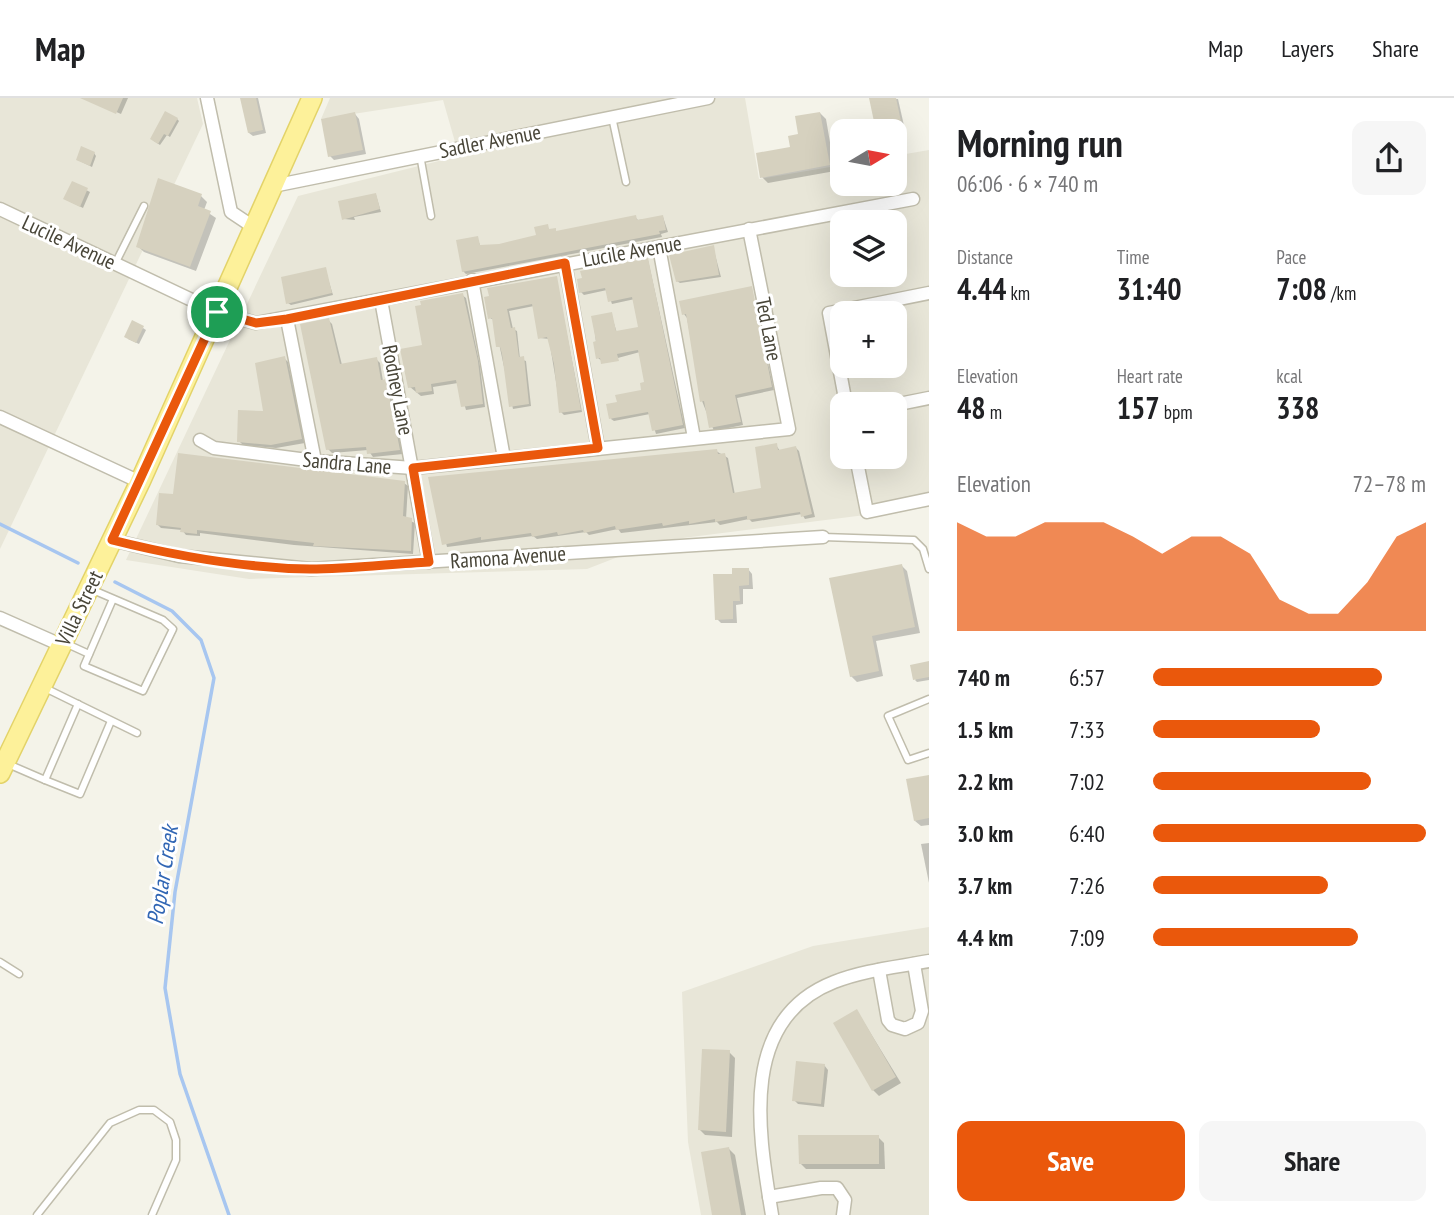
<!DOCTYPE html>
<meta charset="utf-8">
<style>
body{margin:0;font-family:"PT Sans Narrow",sans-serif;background:#f6f6f6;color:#202124;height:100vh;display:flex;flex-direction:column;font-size:26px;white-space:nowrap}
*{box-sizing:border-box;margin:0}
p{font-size:23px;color:#757577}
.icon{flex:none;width:38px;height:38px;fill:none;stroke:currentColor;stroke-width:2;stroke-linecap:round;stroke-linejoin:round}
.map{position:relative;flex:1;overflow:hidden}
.sheet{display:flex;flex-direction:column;background:#fff;width:525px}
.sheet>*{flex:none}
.needle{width:46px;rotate:80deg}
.controls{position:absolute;left:830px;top:21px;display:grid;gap:14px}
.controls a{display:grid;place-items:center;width:77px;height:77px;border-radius:14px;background:#fff;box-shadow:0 7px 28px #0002;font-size:35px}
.pin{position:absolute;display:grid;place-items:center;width:60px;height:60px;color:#fff;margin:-30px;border:4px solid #fff;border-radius:50%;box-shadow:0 2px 7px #0007}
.round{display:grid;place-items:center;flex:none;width:74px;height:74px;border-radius:14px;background:#f6f6f6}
.overview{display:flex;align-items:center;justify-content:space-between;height:119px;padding:0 28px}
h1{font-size:38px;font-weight:800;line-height:52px}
.metrics{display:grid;grid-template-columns:repeat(3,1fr);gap:10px;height:119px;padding:7px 28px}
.metrics div{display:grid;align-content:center}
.metrics b{font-size:30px;font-weight:800}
.metrics small{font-size:19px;font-weight:400}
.metrics p{font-size:19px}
.chart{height:196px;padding:14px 28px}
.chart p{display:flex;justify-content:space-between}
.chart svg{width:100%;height:126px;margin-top:7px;fill:#ea580c;opacity:.7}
.button{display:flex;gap:14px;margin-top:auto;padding:14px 28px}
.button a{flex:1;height:80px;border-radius:14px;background:#ea580c;color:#fff;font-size:28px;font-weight:800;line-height:80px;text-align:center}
.button a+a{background:#f6f6f6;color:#202124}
ul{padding:0 28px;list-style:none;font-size:23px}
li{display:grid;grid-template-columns:112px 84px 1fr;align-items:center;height:52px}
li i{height:18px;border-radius:9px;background:#ea580c}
header{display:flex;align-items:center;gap:42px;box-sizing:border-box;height:98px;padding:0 35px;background:#fff;border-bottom:2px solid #e0e0e0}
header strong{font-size:33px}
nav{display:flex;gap:38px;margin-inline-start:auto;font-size:24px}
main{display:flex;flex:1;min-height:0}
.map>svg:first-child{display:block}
.residential{fill:#e8e6d8;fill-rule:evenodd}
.shadow{fill:#0003}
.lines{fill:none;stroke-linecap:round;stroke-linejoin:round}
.stream{stroke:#a7c6f0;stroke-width:3.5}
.building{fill:#d6d1bf}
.lane-casing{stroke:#c0bdac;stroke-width:9}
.street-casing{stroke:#c0bdac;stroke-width:15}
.primary-casing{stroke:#e3d369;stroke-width:22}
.lane{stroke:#fff;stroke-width:6}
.street{stroke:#fff;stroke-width:12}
.primary{stroke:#fdf19a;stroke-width:19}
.route-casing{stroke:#fff;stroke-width:14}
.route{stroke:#ea580c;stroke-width:9}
.labels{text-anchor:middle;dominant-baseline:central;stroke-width:6;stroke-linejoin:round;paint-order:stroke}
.street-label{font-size:21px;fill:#484538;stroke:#fff}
.water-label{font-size:23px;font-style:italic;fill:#3166b4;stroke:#fff}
</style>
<header>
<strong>Map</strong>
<nav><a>Map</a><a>Layers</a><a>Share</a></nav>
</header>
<main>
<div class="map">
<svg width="929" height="1117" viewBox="0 0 929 1117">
<rect width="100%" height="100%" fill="#f4f3e9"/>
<g class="residential">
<path d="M0 0H197L203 26 0 451Z"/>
<path d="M330 0H745L759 81 842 67V86H894V58L929 52V409L659 443 587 471 249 481 126 462 298 98 459 58 443 2 321 21ZM842 124H894V177H842ZM842 215H894V268H842ZM842 306H894V359H842Z"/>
<path d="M929 829V1117H701L688 1044 682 894 813 848Z"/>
</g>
<g class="shadow">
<path d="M84 0H128L121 16Z"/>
<path d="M248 0H258L266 35 253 38 249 35Z"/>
<path d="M876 0 898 1 905 32 877 33Z"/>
<path d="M820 15 826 21 835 73 768 85 762 79 792 50Z"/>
<path d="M355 16 359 21 366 56 334 62 330 58Z"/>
<path d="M177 21 179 23 170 39 167 37 160 47 154 43Z"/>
<path d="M94 55 96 58 92 69 78 62Z"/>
<path d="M72 85 90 94 83 110 65 101Z"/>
<path d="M376 97 381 114 354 119 355 122 344 121Z"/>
<path d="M201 98 207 104 204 112 216 120 196 173 144 154 138 148Z"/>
<path d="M635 119 638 122 663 119 668 134 661 136 662 139 466 176 463 173 477 140 481 149 499 148 538 139 547 128 550 133 558 134Z"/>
<path d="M713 149 721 179 680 185 677 183Z"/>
<path d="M648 162 685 330 656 336 650 316 614 323 611 321 619 305 643 293 646 286 640 254 603 264 598 260 593 220 611 216 617 235 640 230 635 201 612 206 607 192 584 197 581 194Z"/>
<path d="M325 171 333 197 291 207 288 205Z"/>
<path d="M556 180 582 314 564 317 561 314 549 241 540 240 534 208 509 213 513 231 517 233 520 261 526 263 531 308 513 311 494 222 490 220Z"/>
<path d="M751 190 774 292 737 300 743 327 714 333 702 303 687 220 684 216Z"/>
<path d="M462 197 466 200 480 268 485 309 466 312 458 285 433 289 434 296 421 298 410 289 424 249Z"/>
<path d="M328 222 332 226 342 267 376 261 380 265 383 283 389 287 403 356 373 359 368 352 332 355 328 351Z"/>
<path d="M143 230 146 232 139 246 128 241Z"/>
<path d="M284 260 288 264 305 345 276 350 243 347 239 343 265 314Z"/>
<path d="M776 347 780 353 796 350 799 353 815 419 805 421 802 416 752 424 749 421 720 427 717 424 621 435 618 431 589 437 586 434 537 441 533 438 447 449 430 380 716 353 728 360 735 397 764 390Z"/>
<path d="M404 385 408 388 406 421 415 425 413 456 294 447 200 435V438L186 437 182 432 161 430 157 426Z"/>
<path d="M901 467 907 473 920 535 876 543 883 578 857 584 851 578Z"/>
<path d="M748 471 752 476 753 491H743V506L736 507 737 525H721L717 521 734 477Z"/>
<path d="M929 565V582L917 584 915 582Z"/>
<path d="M929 679V727L921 728 915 723Z"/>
<path d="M929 745V785L921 746Z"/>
<path d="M857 913 901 985 879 998 873 992Z"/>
<path d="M729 954 735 960 732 1039 705 1037 700 1032Z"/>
<path d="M824 967 828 972 824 1009 798 1006 794 1002Z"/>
<path d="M878 1039 884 1045 885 1071H806L800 1065Z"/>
<path d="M729 1051 735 1057 746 1117H715Z"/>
</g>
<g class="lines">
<g class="stream">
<path d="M0 426 78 465"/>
<path d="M115 484 172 513 201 542 214 580 175 794 165 890 180 976 229 1117"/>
</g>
</g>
<g class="building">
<path d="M80 0H123L116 16Z"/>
<path d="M240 0H256L263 32 248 35Z"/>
<path d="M869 0H896L902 28 876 33Z"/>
<path d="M165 13 178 20 168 38 164 36 158 46 150 41Z"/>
<path d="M355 14 363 52 328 59 321 21Z"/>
<path d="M820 14 830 67 760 80 756 55 790 49 788 38 798 36 795 18Z"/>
<path d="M81 48 95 54 90 68 76 62Z"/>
<path d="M158 80 202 96 198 108 211 113 190 169 136 149Z"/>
<path d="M72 83 88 90 80 109 63 101Z"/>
<path d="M376 95 380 111 342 122 338 103Z"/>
<path d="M636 117 637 122 663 117 666 132 659 133 660 136 462 174 456 142 478 138 480 147 499 146 536 137 534 129 548 126 549 131 556 130V133Z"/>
<path d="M714 147 719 177 676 184 669 157Z"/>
<path d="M648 160 683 327 652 333 648 314 609 321 606 306 617 304 615 297 641 292 640 285 644 284 638 252 617 256 619 263 601 266 600 260 596 261 593 244 596 243 591 218 612 214 616 233 638 229 632 199 608 204 605 190 579 195 577 181 582 180 580 173Z"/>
<path d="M326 169 332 195 286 206 281 179Z"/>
<path d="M557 178 581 312 559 315 554 266 547 239 538 241 532 206 507 211 511 230 515 229 519 259 524 258 529 306 509 309 502 256 500 249H496L492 220 488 221 484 199 489 198 487 190Z"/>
<path d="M752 188 772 289 735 297 741 324 709 330 704 303 700 304 686 216 682 217 679 203Z"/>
<path d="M463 195 478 263 483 306 461 309 456 282 431 286 432 293 416 295 415 289 408 290 400 251 422 247 415 208 421 207 420 203Z"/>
<path d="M329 220 340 266 377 259 381 282 386 281 400 352 367 356 366 349 326 352 300 226Z"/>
<path d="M132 222 144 228 136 245 124 239Z"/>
<path d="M285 258 302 341 271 347 237 344 238 312 263 313 255 265Z"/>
<path d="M777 345 778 352 796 348 812 416 801 419 800 414 747 422V418L715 424V421L689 426V423L663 428 662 425 616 432 615 428 584 435 583 432 558 437 557 434 532 439 531 435 481 442V439L442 447 428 379 717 351 718 356 725 355 733 395 761 390 755 349Z"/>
<path d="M178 355 405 383 403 418 412 420 411 453 313 448 314 445 197 432V436L180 434 181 430 156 427 159 395 173 396Z"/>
<path d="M902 466 915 529 872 538 879 573 850 579 829 480Z"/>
<path d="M732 470H749V487L739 488 740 503H733V521L715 522 713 476H732Z"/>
<path d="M929 563V579L913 582 910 567Z"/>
<path d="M929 677V720L914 723 906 681Z"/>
<path d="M857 911 896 979 872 993 833 925Z"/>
<path d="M702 951 730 952 726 1034 698 1032Z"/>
<path d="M796 963 825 966 821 1006 792 1003Z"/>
<path d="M798 1037H879V1066H799Z"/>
<path d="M729 1049 741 1117H712L701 1054Z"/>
</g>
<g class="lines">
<g class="lane-casing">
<g id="lane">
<path d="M612 19 626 84"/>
<path d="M420 57 431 118"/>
<path d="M115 166 144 108"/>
<path d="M823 439 914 442 923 451 929 471"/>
<path d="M93 492 163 522 173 531 143 593 84 568 113 501"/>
<path d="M65 545 89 556"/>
<path d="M43 589 137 635"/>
<path d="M929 601 888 618 908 662 929 655"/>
<path d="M78 606 45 682 80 696 111 623"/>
<path d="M8 666 45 682"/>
<path d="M0 864 19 876"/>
<path d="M37 1117 110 1025 139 1012H154L170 1024 176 1042V1062L152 1117"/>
</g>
</g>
<g class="street-casing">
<g id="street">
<path d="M207 0 231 114 255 130"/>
<path d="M273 88 708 0"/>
<path d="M0 111 217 214 256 225 913 101"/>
<path d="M659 149 694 340"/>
<path d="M565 165 598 350"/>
<path d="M472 182 504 360"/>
<path d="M381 202 429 464"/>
<path d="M287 221 315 363"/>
<path d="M846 306 829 215 929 195"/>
<path d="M894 307 929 300"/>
<path d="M0 319 140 384"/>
<path d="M200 342 214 350 315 363 413 370 789 331 749 131"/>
<path d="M856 359 867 414 929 401"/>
<path d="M112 442 179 458 311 471 823 439"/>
<path d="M0 520 61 547"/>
<path d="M879 872 888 922 892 927 905 931 918 925 922 913 914 866"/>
<path d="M769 1099 821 1090H837L845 1102 843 1117"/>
<path d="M772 1117C759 1037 737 922 834 884 864 872 898 869 929 863"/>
</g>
</g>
<g class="primary-casing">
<path id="primary" d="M0 675 140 384 312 0"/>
</g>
<use href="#lane" class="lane"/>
<use href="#street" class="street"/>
<use href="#primary" class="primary"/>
</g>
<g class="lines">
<g class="route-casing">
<path id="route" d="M565 165 598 350 413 370 429 464C390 466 349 471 310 471 243 470 176 458 112 442L217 214 256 225 287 221Z"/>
</g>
<use href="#route" class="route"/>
</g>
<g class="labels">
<g class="street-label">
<text transform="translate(490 43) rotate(-11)">Sadler Avenue</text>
<text transform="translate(69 144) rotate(25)">Lucile Avenue</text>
<text transform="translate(632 153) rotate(-10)">Lucile Avenue</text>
<text transform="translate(769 231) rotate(79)">Ted Lane</text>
<text transform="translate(398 292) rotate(79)">Rodney Lane</text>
<text transform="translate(347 365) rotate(5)">Sandra Lane</text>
<text transform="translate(508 459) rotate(-4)">Ramona Avenue</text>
<text transform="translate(79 510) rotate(-64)">Villa Street</text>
</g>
<g class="water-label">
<text transform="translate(162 777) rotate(-81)">Poplar Creek</text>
</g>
</g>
</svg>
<div class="controls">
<a><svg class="needle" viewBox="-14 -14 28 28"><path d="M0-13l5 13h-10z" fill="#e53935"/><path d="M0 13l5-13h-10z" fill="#757577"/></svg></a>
<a><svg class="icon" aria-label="layers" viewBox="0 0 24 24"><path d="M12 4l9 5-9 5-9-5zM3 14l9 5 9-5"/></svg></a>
<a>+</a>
<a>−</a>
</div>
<div class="pin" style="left:217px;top:214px;background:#1e9e55"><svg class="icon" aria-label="arrive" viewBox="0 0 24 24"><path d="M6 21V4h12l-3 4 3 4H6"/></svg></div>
</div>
<section class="sheet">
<div class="overview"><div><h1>Morning run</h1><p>06:06 · 6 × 740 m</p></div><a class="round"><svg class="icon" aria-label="share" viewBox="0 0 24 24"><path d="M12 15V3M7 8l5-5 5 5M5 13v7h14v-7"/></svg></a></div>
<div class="metrics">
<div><p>Distance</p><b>4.44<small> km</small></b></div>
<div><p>Time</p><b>31:40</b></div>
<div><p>Pace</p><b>7:08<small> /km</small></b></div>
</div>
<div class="metrics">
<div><p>Elevation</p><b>48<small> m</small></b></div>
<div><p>Heart rate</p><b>157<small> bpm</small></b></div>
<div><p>kcal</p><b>338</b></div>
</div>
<div class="chart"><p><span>Elevation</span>72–78 m</p>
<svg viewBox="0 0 160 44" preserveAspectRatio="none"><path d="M0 44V6L10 11L20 11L30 6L40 6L50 6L60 11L70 17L80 11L90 11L100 17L110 33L120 38L130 38L140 27L150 11L160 6V44z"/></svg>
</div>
<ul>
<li><b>740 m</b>6:57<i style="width:84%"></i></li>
<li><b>1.5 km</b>7:33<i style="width:61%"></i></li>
<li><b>2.2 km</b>7:02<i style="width:80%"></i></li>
<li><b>3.0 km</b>6:40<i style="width:100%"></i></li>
<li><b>3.7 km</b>7:26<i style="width:64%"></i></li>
<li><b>4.4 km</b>7:09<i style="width:75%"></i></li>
</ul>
<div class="button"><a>Save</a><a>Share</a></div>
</section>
</main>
